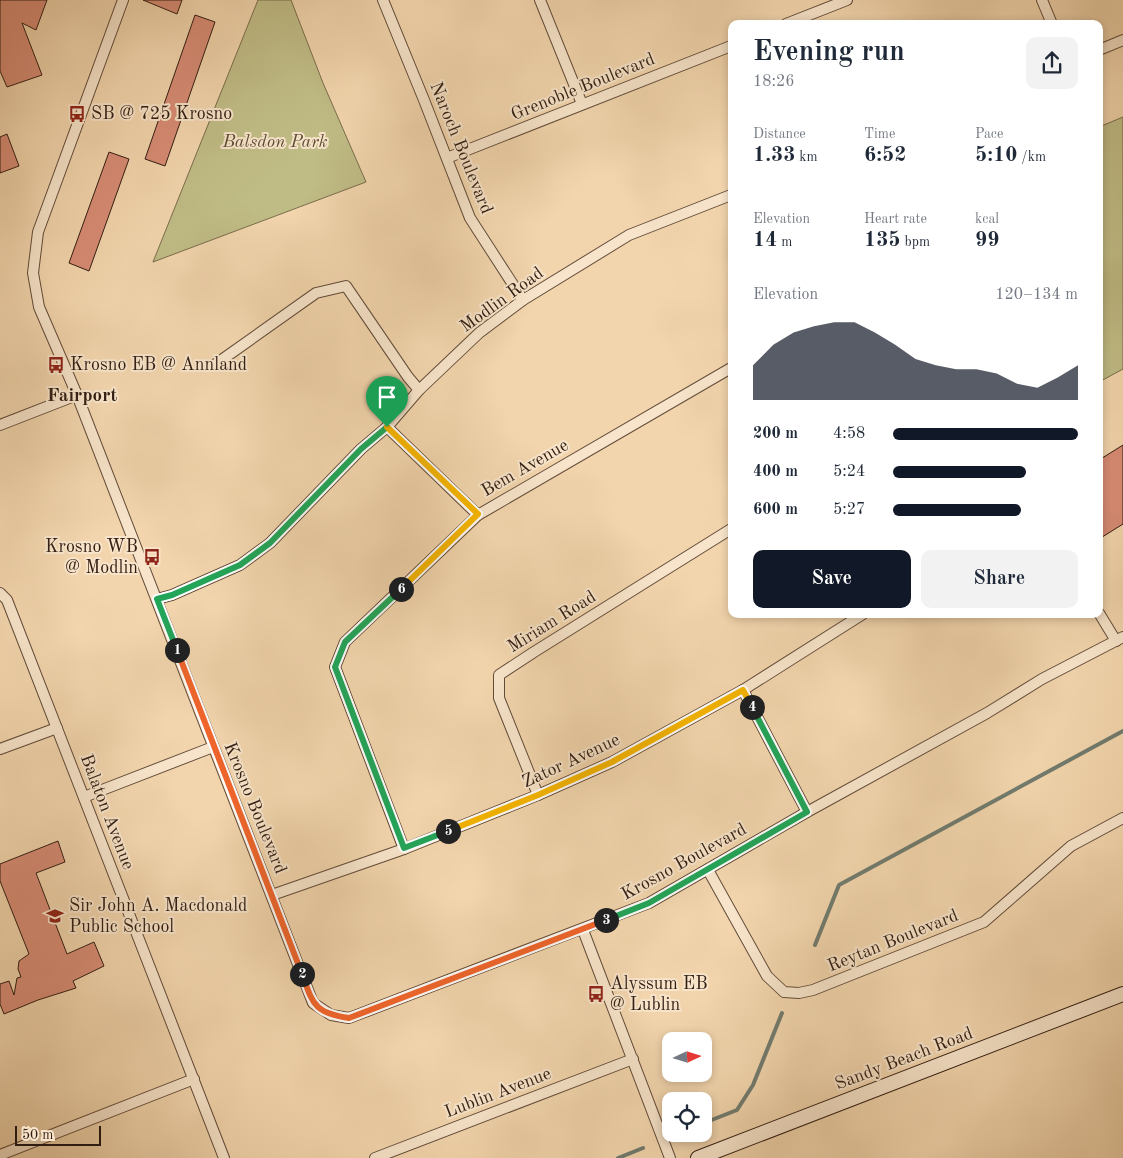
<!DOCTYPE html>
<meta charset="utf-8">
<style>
body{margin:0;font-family:"Old Standard TT",serif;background:#f2f2f3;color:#1f2937;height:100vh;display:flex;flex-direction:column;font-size:19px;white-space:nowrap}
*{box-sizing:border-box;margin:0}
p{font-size:16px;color:#747a83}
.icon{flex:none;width:28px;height:28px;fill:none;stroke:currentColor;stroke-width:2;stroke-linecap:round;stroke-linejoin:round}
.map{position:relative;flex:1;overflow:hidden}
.sheet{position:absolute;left:728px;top:20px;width:375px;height:598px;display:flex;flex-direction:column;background:#fff;border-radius:10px;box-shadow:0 2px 8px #0003}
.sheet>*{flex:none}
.needle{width:32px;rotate:86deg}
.tools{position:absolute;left:662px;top:1032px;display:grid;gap:10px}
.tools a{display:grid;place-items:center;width:50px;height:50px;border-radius:10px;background:#fff;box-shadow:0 2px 8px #0003;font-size:25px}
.scale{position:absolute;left:15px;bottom:12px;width:86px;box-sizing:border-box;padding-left:5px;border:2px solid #321d12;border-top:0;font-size:14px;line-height:18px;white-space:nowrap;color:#321d12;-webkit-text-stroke:4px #f7e4ca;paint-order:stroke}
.pin{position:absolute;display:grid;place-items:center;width:42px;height:42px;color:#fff;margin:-51px -21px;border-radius:50% 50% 50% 0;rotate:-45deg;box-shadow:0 0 5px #0007}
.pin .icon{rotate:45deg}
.km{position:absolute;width:25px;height:25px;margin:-12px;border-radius:50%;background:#222;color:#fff;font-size:14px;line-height:25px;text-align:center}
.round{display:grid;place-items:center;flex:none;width:52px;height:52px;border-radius:10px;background:#f2f2f3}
.head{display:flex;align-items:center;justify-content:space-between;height:85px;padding:0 25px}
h1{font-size:28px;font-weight:600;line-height:38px}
.metrics{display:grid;grid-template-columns:repeat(3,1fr);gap:8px;height:85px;padding:5px 25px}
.metrics div{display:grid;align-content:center}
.metrics b{font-size:21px;font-weight:600}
.metrics small{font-size:14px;font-weight:400}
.metrics p{font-size:14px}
.chart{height:140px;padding:10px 25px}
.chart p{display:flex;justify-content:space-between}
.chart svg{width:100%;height:90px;margin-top:5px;fill:#111827;opacity:.7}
.primary-button{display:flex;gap:10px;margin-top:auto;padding:10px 25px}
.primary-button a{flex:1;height:58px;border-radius:10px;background:#111827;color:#fff;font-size:20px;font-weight:600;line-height:58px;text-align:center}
.primary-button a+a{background:#f2f2f3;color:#1f2937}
ul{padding:0 25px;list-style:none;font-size:16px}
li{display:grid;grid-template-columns:80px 60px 1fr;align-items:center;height:38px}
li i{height:12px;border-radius:6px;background:#111827}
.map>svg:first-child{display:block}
.green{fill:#c0bc86;stroke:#796c4c}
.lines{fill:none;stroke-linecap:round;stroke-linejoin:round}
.stream{stroke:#717b6e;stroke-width:4}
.building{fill:#d78c75;stroke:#321d12}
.street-casing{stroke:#624b39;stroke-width:12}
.secondary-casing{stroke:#321d12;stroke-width:16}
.street{stroke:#f7e4ca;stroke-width:10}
.secondary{stroke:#f7e4ca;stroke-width:14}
.split-1-casing{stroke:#fff;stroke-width:10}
.split-2-casing{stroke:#fff;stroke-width:10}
.split-3-casing{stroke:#fff;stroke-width:10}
.split-4-casing{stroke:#fff;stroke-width:10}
.split-5-casing{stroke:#fff;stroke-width:10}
.split-6-casing{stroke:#fff;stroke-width:10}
.split-7-casing{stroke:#fff;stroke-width:10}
.split-1{stroke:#22a559;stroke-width:6}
.split-2{stroke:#f0652b;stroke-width:6}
.split-3{stroke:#f0652b;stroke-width:6}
.split-4{stroke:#22a559;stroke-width:6}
.split-5{stroke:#f5b400;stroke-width:6}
.split-6{stroke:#22a559;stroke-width:6}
.split-7{stroke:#f5b400;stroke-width:6}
.labels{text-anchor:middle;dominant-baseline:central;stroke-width:4;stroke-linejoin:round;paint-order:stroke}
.street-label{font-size:18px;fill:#321d12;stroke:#f7e4ca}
.poi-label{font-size:18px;fill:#321d12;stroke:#f7e4ca;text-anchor:start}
.park-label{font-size:18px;font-style:italic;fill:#5d4d35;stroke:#f7e4ca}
.neighbourhood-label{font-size:19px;font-weight:bold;fill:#321d12;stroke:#f7e4ca}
</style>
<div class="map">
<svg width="1123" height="1158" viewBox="0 0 1123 1158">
<rect width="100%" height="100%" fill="#f2d5ad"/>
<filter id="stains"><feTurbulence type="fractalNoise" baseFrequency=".004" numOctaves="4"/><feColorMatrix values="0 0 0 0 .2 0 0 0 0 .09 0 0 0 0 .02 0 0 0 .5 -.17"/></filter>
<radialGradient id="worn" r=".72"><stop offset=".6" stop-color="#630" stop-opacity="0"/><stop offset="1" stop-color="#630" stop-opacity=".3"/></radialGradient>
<g class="green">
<path d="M258 0H291L323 83 366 182 153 262Z"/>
<path d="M1123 117V369L1099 382V127Z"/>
</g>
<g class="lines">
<g class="stream">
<path d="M815 945 839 885 1123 731"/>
<path d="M704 1123 737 1110 753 1085 782 1013"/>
<path d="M618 1158 643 1148"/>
</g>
</g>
<g class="building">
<path d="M0 0H47L36 30 22 23 42 75 7 87 0 71Z"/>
<path d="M143 0H182L177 14Z"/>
<path d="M195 15 215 22 165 166 145 159Z"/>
<path d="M7 134 19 166 0 173V137Z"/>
<path d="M109 152 129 159 89 271 69 263Z"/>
<path d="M1123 445V524L1099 539V460Z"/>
<path d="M58 841 65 862 36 873 67 954 94 942 104 966 73 981 76 988 38 1000 4 1014 0 1004V984L9 981 14 995 17 978 21 977 18 969 19 961 29 954 0 881V864Z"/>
</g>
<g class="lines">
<g class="street-casing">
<g id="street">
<path d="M123 0 38 232 33 273 39 307 77 395 313 1003 331 1015 349 1018 649 903 807 812 987 713 1042 679 1123 637"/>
<path d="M383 0 424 100 470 218 523 300"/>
<path d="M540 0 582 104"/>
<path d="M1042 0 1052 24"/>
<path d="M786 24 847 0"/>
<path d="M1099 50 1123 40"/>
<path d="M447 158 731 46"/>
<path d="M213 366 316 293 346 286 408 377 419 390"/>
<path d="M0 425 77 395"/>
<path d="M387 427 478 515"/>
<path d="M0 593 7 600 224 1158"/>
<path d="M157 599 172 595 240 565 270 543 361 449 387 427 419 390 479 333 523 300 629 235 731 195"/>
<path d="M1099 613 1116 641"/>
<path d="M743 690 807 812"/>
<path d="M0 749 57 728"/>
<path d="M538 795 499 698V675L534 652 731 529"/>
<path d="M84 797 213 747"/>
<path d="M404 849 335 667 345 642 478 515 731 368"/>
<path d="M708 870 767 976 784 992 799 993 813 990 984 922 1071 846 1123 818"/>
<path d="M272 895 404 849 538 795 612 762 743 690 863 614"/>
<path d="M583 930 670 1158"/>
<path d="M0 1155 194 1079"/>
<path d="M375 1158 633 1059"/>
</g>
</g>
<g class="secondary-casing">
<path id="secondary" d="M698 1158 1123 994"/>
</g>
<use href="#street" class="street"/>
<use href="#secondary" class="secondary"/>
</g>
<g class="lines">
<g class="split-1-casing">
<path id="split-1" d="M177 650 157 599 172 595 240 565 270 543 361 449 387 427"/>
</g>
<g class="split-2-casing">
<path id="split-2" d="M177 650 302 974"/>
</g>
<g class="split-3-casing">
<path id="split-3" d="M302 974C313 1004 314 1013 349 1018L606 920"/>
</g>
<g class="split-4-casing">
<path id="split-4" d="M606 920 649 903 807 812 752 707"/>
</g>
<g class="split-5-casing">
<path id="split-5" d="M448 831 538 795 612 762 743 690 752 707"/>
</g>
<g class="split-6-casing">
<path id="split-6" d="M401 589 345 642 335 667 404 848 448 831"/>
</g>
<g class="split-7-casing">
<path id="split-7" d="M387 427 478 514 401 589"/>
</g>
<use href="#split-1" class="split-1"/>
<use href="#split-2" class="split-2"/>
<use href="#split-3" class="split-3"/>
<use href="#split-4" class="split-4"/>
<use href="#split-5" class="split-5"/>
<use href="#split-6" class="split-6"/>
<use href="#split-7" class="split-7"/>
</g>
<defs>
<g id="bus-bare" transform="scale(1.35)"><path d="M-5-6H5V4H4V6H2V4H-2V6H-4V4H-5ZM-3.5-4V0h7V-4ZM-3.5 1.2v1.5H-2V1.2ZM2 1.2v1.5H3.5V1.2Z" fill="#8f2418" stroke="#f7e4ca" stroke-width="2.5" paint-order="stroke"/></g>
<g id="school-bare" transform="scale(1.35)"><path d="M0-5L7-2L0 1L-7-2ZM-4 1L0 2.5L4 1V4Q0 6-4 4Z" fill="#8f2418" stroke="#f7e4ca" stroke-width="2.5" paint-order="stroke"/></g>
</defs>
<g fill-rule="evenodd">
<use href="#bus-bare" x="77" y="114"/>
<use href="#bus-bare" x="56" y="365"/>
<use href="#bus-bare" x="152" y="557"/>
<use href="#school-bare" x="55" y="916"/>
<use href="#bus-bare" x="596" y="994"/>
</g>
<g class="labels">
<g class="street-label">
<text transform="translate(583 87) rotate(-22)">Grenoble Boulevard</text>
<text transform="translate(461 148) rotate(68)">Naroch Boulevard</text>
<text transform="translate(502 300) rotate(-36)">Modlin Road</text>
<text transform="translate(525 468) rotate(-30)">Bem Avenue</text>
<text transform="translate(552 622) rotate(-32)">Miriam Road</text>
<text transform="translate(571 761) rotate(-25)">Zator Avenue</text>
<text transform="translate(255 808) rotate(68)">Krosno Boulevard</text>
<text transform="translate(107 812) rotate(69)">Balaton Avenue</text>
<text transform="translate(684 862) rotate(-29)">Krosno Boulevard</text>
<text transform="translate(893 941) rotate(-22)">Reytan Boulevard</text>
<text transform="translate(904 1059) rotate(-21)">Sandy Beach Road</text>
<text transform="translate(498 1093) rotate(-21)">Lublin Avenue</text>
</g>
<g class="poi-label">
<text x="91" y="114">SB @ 725 Krosno</text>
<text x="70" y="365">Krosno EB @ Annland</text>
<text x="138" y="547" text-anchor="end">Krosno WB<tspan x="138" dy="21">@ Modlin</tspan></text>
<text x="69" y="906">Sir John A. Macdonald<tspan x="69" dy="21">Public School</tspan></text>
<text x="610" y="984">Alyssum EB<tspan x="610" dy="21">@ Lublin</tspan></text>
</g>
<g class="park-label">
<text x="275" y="142">Balsdon Park</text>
</g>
<g class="neighbourhood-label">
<text x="82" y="396">Fairport</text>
</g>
</g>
<rect width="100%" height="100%" filter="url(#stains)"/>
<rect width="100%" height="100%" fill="url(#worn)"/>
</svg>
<div class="tools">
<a><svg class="needle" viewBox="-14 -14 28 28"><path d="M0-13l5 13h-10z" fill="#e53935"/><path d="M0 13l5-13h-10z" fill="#747a83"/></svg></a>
<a><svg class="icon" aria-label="locate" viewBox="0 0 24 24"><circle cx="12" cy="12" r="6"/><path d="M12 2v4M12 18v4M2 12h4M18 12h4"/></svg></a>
</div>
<div class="scale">50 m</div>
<div class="pin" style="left:387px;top:427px;background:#1e9e55"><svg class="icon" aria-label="arrive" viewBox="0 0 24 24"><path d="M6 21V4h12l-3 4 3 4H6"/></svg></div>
<b class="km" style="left:177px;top:650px">1</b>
<b class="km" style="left:302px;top:974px">2</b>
<b class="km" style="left:606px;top:920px">3</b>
<b class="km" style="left:752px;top:707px">4</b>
<b class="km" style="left:448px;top:831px">5</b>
<b class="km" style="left:401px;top:589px">6</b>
<section class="sheet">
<div class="head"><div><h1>Evening run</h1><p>18:26</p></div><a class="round"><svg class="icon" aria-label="share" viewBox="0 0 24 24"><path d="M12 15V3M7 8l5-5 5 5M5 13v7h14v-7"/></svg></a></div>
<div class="metrics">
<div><p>Distance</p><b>1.33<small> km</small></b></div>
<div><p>Time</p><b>6:52</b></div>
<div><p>Pace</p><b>5:10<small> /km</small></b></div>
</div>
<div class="metrics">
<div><p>Elevation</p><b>14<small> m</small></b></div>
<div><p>Heart rate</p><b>135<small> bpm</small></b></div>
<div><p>kcal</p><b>99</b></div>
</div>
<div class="chart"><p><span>Elevation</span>120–134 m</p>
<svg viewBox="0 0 160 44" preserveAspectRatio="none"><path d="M0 44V27L10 17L20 11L30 8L40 6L50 6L60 11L70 17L80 24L90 27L100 29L110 29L120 31L130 36L140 38L150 33L160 27V44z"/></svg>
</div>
<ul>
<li><b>200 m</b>4:58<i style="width:100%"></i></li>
<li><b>400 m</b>5:24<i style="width:72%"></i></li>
<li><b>600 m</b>5:27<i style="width:69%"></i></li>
</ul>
<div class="primary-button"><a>Save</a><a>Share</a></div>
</section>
</div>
